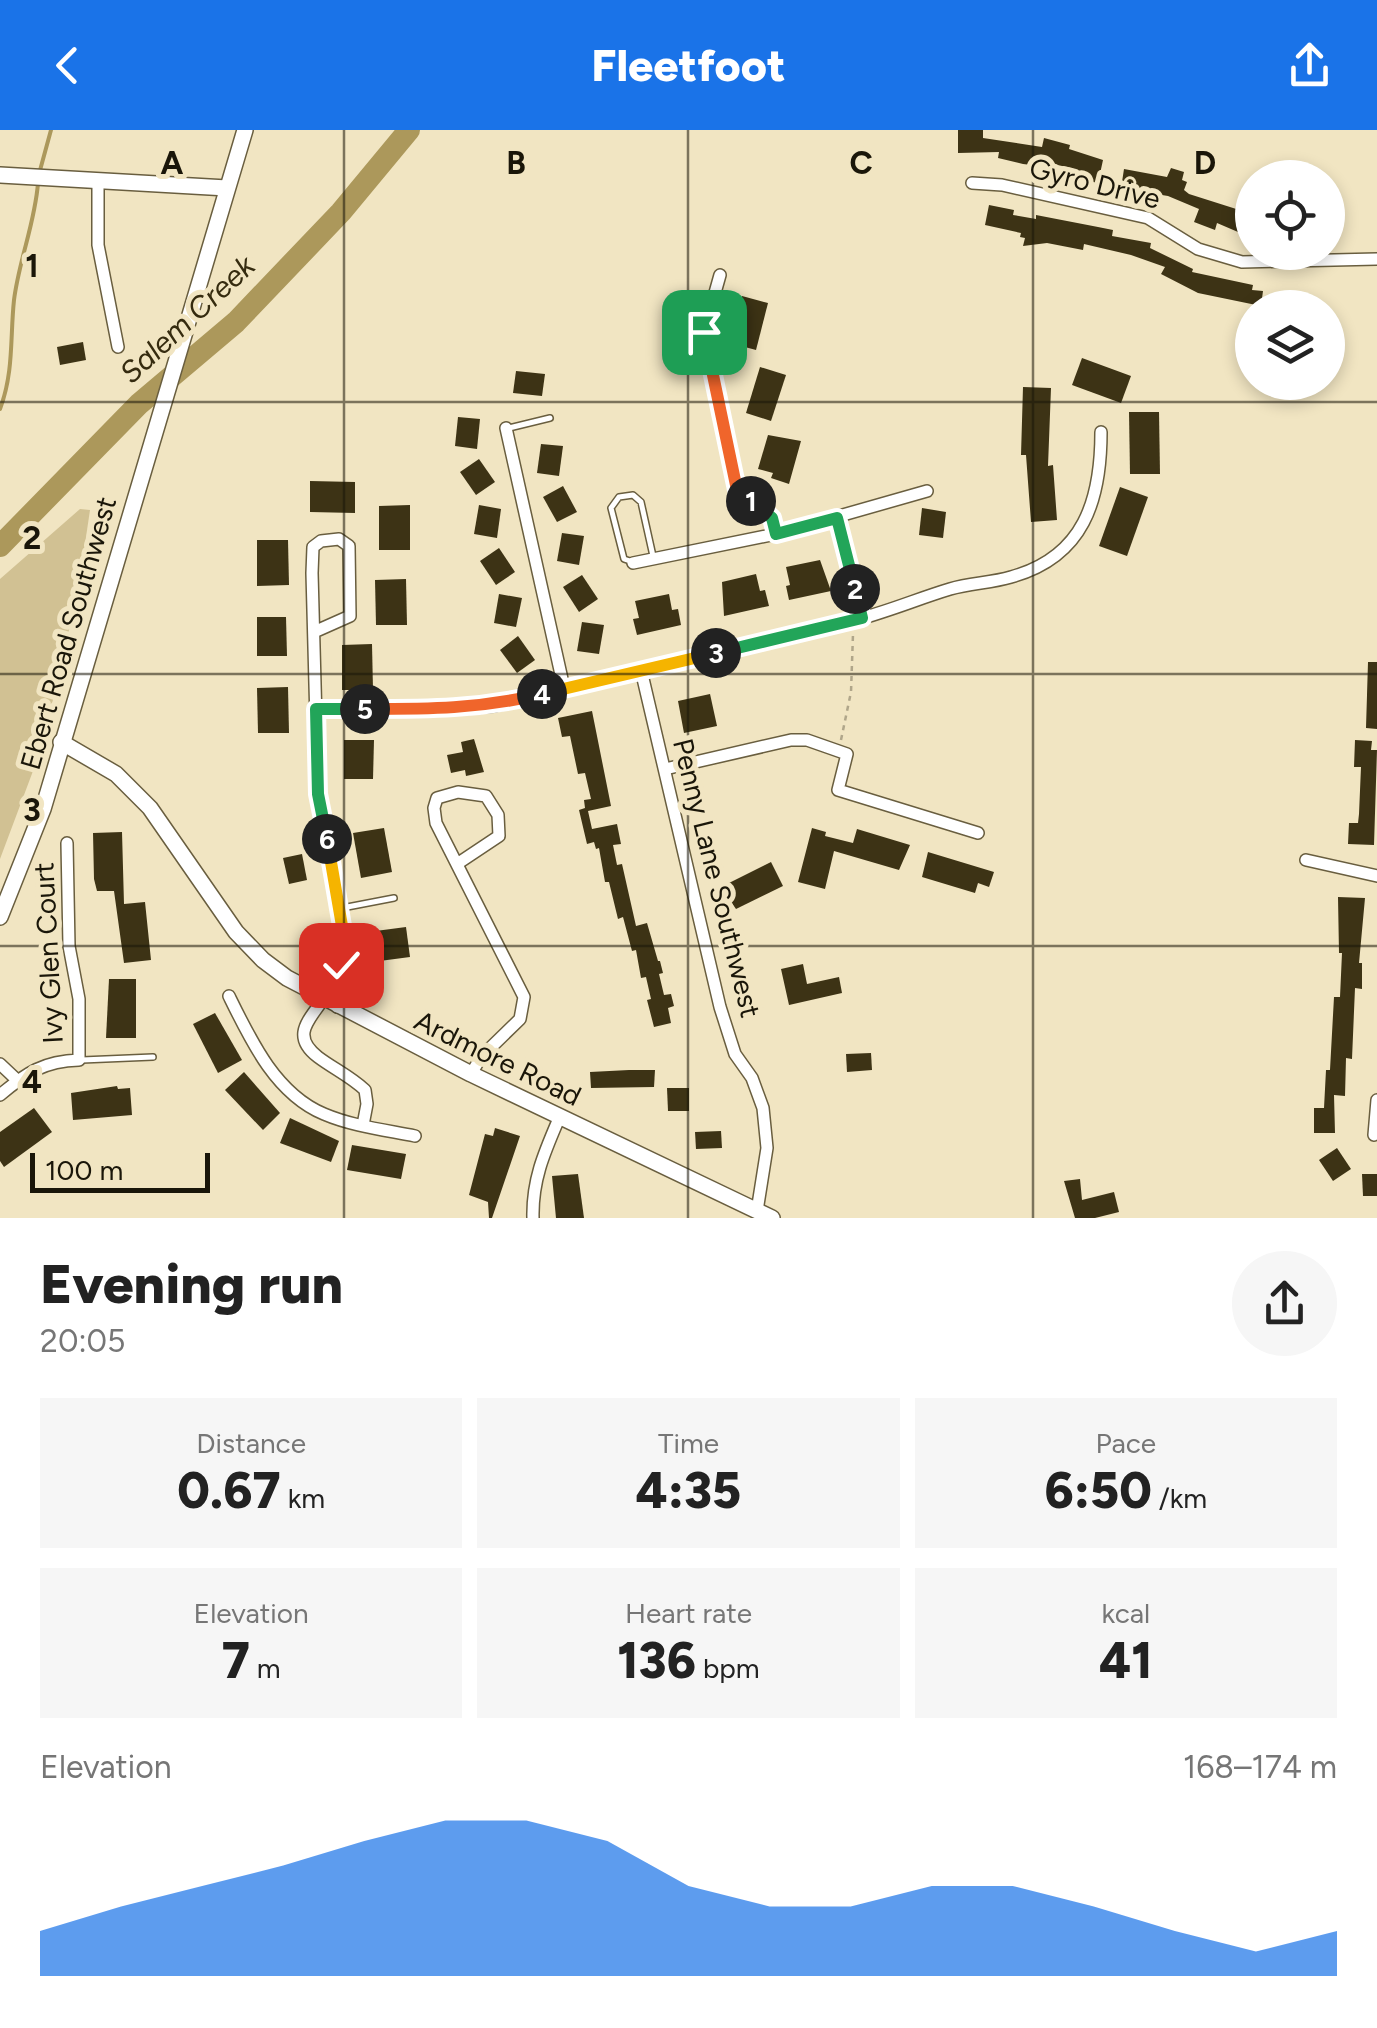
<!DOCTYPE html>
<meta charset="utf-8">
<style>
body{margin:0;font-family:Figtree,sans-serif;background:#f6f6f6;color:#222;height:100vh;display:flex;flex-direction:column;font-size:38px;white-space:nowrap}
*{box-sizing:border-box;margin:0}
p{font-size:32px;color:#767676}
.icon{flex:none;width:55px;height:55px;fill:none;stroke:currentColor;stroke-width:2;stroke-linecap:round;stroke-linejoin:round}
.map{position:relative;height:1088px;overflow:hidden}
.sheet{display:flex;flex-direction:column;background:#fff;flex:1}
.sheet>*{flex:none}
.buttons{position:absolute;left:1235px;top:30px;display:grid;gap:20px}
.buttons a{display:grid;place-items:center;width:110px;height:110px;border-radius:50%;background:#fff;box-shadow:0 5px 15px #0003;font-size:50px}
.scale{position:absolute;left:30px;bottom:25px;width:180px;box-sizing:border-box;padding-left:10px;border:5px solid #1a1609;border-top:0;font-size:28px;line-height:35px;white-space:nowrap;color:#1a1609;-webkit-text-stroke:8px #f1e5c2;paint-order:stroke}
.pin{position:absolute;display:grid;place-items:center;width:85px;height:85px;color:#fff;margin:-42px;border-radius:20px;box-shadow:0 5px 15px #0006}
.km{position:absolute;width:50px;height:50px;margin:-25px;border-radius:50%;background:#222;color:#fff;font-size:28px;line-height:50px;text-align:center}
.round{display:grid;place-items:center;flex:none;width:105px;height:105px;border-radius:52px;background:#f6f6f6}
.headline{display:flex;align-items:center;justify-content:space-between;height:170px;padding:0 40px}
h1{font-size:55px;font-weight:800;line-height:75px}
.metrics{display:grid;grid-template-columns:repeat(3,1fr);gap:15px;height:170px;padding:10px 40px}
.metrics div{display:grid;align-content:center;border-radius:0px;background:#f6f6f6;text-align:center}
.metrics b{font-size:50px;font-weight:800}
.metrics small{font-size:28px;font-weight:400}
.metrics p{font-size:28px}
.chart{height:280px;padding:20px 40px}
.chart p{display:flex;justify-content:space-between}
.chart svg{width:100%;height:180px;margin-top:10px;fill:#1a73e8;opacity:.7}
header{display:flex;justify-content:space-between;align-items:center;height:130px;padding:0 40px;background:#1a73e8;color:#fff;font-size:45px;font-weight:800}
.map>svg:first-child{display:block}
.green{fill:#d1c193}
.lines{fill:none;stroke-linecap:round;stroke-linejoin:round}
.stream{stroke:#ac985b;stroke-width:4}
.river{stroke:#ac985b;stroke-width:22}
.building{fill:#3d3315}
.lane-casing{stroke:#695e3f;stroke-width:8}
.street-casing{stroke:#695e3f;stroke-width:14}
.secondary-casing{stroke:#695e3f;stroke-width:18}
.path{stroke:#b0a68a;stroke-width:2.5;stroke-dasharray:5 5;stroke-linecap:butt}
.lane{stroke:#fff;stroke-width:5}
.street{stroke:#fff;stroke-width:11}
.secondary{stroke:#fff;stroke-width:15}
.split-1-casing{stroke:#fff;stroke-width:20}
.split-2-casing{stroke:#fff;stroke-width:20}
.split-3-casing{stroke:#fff;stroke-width:20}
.split-4-casing{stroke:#fff;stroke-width:20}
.split-5-casing{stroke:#fff;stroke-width:20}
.split-6-casing{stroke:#fff;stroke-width:20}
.split-7-casing{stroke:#fff;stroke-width:20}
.split-1{stroke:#f0652b;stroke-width:12}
.split-2{stroke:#22a559;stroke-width:12}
.split-3{stroke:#22a559;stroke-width:12}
.split-4{stroke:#f5b400;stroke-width:12}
.split-5{stroke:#f0652b;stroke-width:12}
.split-6{stroke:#22a559;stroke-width:12}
.split-7{stroke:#f5b400;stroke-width:12}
.grid{fill:none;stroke:#1a1609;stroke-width:2.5;stroke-opacity:0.55}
.labels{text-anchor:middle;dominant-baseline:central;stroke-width:10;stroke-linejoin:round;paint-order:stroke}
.street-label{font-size:28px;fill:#1a1609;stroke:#f1e5c2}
.water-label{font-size:30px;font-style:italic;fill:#352b0f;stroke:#f1e5c2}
.grid-label{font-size:32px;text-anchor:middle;font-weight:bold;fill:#1a1609;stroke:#f1e5c2;stroke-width:10;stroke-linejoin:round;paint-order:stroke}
</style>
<header><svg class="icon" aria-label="back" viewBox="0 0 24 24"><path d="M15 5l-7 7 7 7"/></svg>Fleetfoot<svg class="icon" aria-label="share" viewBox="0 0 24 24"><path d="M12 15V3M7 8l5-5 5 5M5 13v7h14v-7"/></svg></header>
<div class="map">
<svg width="1377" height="1088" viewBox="0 0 1377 1088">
<rect width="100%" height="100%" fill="#f1e5c2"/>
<path class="green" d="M80 379 90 380 78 461 42 617 0 729V449Z"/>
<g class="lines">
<g class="stream">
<path d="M39 44 51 0"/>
<path d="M0 279C14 242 10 207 14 170 19 130 35 93 38 53"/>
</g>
<path class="river" d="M0 416 139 274 236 192 341 82 409 0"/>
</g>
<g class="building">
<path d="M958 0H983V8L1042 17 1044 8 1070 15 1069 19 1103 30 1098 53 1073 48 1075 39 1049 33 1048 37 1023 34 998 28 999 22 958 23Z"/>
<path d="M1171 38 1184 42 1182 50 1187 52 1184 60 1189 64 1252 84V108L1217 93 1215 100 1194 92 1199 79 1168 66 1131 60 1132 54 1122 52 1124 39 1167 47Z"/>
<path d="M989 75 1014 80 1013 85 1036 89V85L1098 97 1113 100 1112 106 1151 113 1150 118 1193 139 1192 142 1253 155 1252 160 1263 161 1261 176 1198 163 1161 144 1165 137 1131 125 1084 114 1083 120 1047 113 1023 116 1025 108 1020 107 1021 103 985 95Z"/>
<path d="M742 166 768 173 756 220 730 213Z"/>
<path d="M83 212 86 230 60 235 57 217Z"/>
<path d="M1082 228 1131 246 1121 273 1072 255Z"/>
<path d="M760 237 786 245 771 291 746 283Z"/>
<path d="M516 241 545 244 542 266 513 263Z"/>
<path d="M1023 257 1051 258 1048 336 1053 335 1057 390 1031 392 1026 325H1021Z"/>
<path d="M1129 282H1159L1160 344H1130Z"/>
<path d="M458 287 480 289 477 319 455 316Z"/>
<path d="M768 305 801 311 789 354 771 348 773 343 758 339Z"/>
<path d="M541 314 563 316 559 346 537 343Z"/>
<path d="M479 329 495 352 476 365 460 342Z"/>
<path d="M310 351 355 352V383L310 382Z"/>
<path d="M563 356 577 382 557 392 543 367Z"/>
<path d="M1120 357 1148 367 1127 426 1099 416Z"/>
<path d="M410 375V420H379V376Z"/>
<path d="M479 375 501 379 497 408 474 404Z"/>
<path d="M922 378 946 382 943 408 919 405Z"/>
<path d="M562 403 584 406 579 435 557 431Z"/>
<path d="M257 410H288L289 455 257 456Z"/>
<path d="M499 418 515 442 496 455 480 431Z"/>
<path d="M820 430 831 461 789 470 786 456 790 455 786 437Z"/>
<path d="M756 444 760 461 765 460 769 476 724 486 722 452Z"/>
<path d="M582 445 598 469 579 482 563 457Z"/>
<path d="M406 449 407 495H376L375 450Z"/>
<path d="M499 464 522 468 516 497 494 493Z"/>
<path d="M669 464 672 480 678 479 681 495 637 505 633 489 639 488 635 471Z"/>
<path d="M257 487H286L287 526H257Z"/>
<path d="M582 492 604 495 599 524 577 521Z"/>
<path d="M518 506 535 530 517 543 500 520Z"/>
<path d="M372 514 373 560H342V515Z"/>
<path d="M1368 532H1377V599L1366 598Z"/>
<path d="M288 557 289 603H258L257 558Z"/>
<path d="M710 564 717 596 684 603 678 571Z"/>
<path d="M592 581 611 676 588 681 592 699 617 694 621 714 613 715 617 735 622 734 636 796 647 793 658 831H660L663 843 659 844 664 865 671 864 674 876 668 878 671 893 654 897 647 870 651 869 646 847 641 848 636 820 632 821 623 787 618 789 609 752H605L599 718 596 719 594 712 587 714 579 680 585 678 584 670 591 669 585 643 578 644 570 606 562 607 558 588Z"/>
<path d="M474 609 484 642 466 646 465 640 451 643 447 625 463 622 461 612Z"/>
<path d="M344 610H374L373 649H344Z"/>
<path d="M1355 610 1372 611 1371 620H1377L1374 715 1348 714 1349 693H1358L1359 684 1361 637H1354Z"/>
<path d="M384 698 392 742 361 748 353 703Z"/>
<path d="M812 698 826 702 825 706 853 713 857 699 910 715 899 740 834 721 825 759 798 752Z"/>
<path d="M122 702 124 774 145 772 151 830 124 833 114 761H97L94 749 93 703Z"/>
<path d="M928 722 994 742 989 757 978 753 975 763 922 747Z"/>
<path d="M302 724 307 750 289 754 283 728Z"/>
<path d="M771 732 783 756 736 779 721 757Z"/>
<path d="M1338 767 1365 768 1359 833H1362V859L1355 858 1352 929 1346 928 1345 966 1334 965 1335 1003H1314V978H1324L1326 940H1330L1334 867H1340L1342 823H1339Z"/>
<path d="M406 797 410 827 372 832 368 802Z"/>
<path d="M803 834 807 854 839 847 842 863 789 875 781 839Z"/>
<path d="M109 849H136V908H106Z"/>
<path d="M215 883 242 930 218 943 193 894Z"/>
<path d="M871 923 872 940 847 942 846 924Z"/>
<path d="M629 940H655L654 957 591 958 590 942Z"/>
<path d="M244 942 280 983 263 1000 225 960Z"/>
<path d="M117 956 118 959 130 958 132 985 73 990 71 963Z"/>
<path d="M667 958H689V981H668Z"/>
<path d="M34 978 52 1002 4 1037 0 1031V1002Z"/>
<path d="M290 988 339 1011 331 1032 280 1013Z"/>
<path d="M495 998 520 1006 492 1088H489L488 1072 469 1065 485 1004 493 1006Z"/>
<path d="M721 1001 722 1018 696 1019 695 1002Z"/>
<path d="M352 1015 406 1024 401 1049 347 1040Z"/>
<path d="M1337 1018 1351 1039 1333 1051 1319 1030Z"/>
<path d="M578 1044 584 1088H556L552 1046Z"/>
<path d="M1362 1044H1377V1066H1363Z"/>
<path d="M1080 1049 1082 1070 1114 1062 1119 1082 1095 1088H1075L1064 1051Z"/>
</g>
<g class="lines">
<g class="lane-casing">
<g id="lane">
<path d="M509 298 550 288"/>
<path d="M630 431 624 429 611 378 619 367 633 365 641 372 653 426"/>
<path d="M342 778 394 768"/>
<path d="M82 930 153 927"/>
</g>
</g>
<g class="street-casing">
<g id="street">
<path d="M98 50V115L118 217"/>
<path d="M972 53 1002 55 1148 88 1198 119 1242 132 1377 129"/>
<path d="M720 145 704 202 737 360 772 388 776 404"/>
<path d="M506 298 564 558"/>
<path d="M837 389 862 488"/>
<path d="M633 433 776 404 927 361"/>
<path d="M314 502 350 486 349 416 339 409 321 411 313 417 312 443 318 665 352 839 337 877"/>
<path d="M641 540 720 877 735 924 752 948 763 978 767 1018 757 1081"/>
<path d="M316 579H458L494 576 862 488C892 480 920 468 950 459 970 453 991 453 1011 447 1084 427 1101 370 1101 302"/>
<path d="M665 639 791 610H807L847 624 838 660 978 703"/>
<path d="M1306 730 1377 746"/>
<path d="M457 734 499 706 498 685 486 666 458 662 437 668 434 678 436 693 524 867 520 889 481 927 471 944"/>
<path d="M345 821C341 837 334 852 325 866 313 887 288 904 318 927 334 939 350 946 365 960L367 974 363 995"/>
<path d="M229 866C251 911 276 964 324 984 352 996 385 1000 415 1006"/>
<path d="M0 934 17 950"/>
<path d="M0 965C26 943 44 931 79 930V869L69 816 67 713"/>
<path d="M1374 1005 1377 970"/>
<path d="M533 1088C532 1049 545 1021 560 986"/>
</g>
</g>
<g class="secondary-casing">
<g id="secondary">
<path d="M0 45 227 58"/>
<path d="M61 612 116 644 150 678 236 802 263 830 287 848 471 944 772 1088"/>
<path d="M0 787 43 679 245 0"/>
</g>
</g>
<path class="path" d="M841 610 851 562 853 504"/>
<use href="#lane" class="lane"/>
<use href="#street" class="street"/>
<use href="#secondary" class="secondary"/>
</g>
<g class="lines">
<g class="split-1-casing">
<path id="split-1" d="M704 202 737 360 751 371"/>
</g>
<g class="split-2-casing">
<path id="split-2" d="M751 371 772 388 776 404 837 388 855 459"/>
</g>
<g class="split-3-casing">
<path id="split-3" d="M716 523 862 488 855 459"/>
</g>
<g class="split-4-casing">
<path id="split-4" d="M542 564 716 523"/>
</g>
<g class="split-5-casing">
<path id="split-5" d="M365 579C429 579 479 579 542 564"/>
</g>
<g class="split-6-casing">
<path id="split-6" d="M327 709 318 664 316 579H365"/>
</g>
<g class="split-7-casing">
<path id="split-7" d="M327 709 346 819 341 835"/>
</g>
<use href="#split-1" class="split-1"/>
<use href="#split-2" class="split-2"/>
<use href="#split-3" class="split-3"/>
<use href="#split-4" class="split-4"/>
<use href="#split-5" class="split-5"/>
<use href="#split-6" class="split-6"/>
<use href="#split-7" class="split-7"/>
</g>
<path class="grid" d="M344 0V1088M688 0V1088M1033 0V1088M0 272H1377M0 544H1377M0 816H1377"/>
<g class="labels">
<g class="street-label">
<text transform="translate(1095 53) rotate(14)">Gyro Drive</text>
<text transform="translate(68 503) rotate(-74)">Ebert Road Southwest</text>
<text transform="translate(717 748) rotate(76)">Penny Lane Southwest</text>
<text transform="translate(48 823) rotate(-93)">Ivy Glen Court</text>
<text transform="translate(498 928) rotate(26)">Ardmore Road</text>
</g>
<g class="water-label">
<text transform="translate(187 189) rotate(-43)">Salem Creek</text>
</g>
</g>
<g class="grid-label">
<text x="172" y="44">A</text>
<text x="516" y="44">B</text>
<text x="861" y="44">C</text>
<text x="1205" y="44">D</text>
<text x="32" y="147">1</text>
<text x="32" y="419">2</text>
<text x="32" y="691">3</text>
<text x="32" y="963">4</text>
</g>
</svg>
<div class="buttons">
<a><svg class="icon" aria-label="locate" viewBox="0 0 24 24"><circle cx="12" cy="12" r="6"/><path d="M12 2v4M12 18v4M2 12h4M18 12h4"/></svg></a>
<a><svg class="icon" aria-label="layers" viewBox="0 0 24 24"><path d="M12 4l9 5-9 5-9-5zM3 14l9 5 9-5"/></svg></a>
</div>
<div class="scale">100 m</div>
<div class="pin" style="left:704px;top:202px;background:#1e9e55"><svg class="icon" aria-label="arrive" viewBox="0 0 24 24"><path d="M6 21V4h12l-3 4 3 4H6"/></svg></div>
<div class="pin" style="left:341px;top:835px;background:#d93025"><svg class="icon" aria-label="check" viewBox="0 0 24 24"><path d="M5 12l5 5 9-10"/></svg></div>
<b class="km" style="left:751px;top:371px">1</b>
<b class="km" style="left:855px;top:459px">2</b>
<b class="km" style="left:716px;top:523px">3</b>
<b class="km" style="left:542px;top:564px">4</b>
<b class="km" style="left:365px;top:579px">5</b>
<b class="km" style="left:327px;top:709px">6</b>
</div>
<section class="sheet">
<div class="headline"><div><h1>Evening run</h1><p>20:05</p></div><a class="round"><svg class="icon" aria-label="share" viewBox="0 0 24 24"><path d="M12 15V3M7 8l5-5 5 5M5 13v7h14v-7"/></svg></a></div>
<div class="metrics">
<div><p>Distance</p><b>0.67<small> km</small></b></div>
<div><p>Time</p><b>4:35</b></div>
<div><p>Pace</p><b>6:50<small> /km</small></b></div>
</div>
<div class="metrics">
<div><p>Elevation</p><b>7<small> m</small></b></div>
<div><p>Heart rate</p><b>136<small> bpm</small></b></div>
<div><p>kcal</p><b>41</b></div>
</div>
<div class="chart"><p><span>Elevation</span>168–174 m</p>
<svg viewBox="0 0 160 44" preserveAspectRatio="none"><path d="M0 44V33L10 27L20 22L30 17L40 11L50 6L60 6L70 11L80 22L90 27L100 27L110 22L120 22L130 27L140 33L150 38L160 33V44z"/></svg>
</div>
</section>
